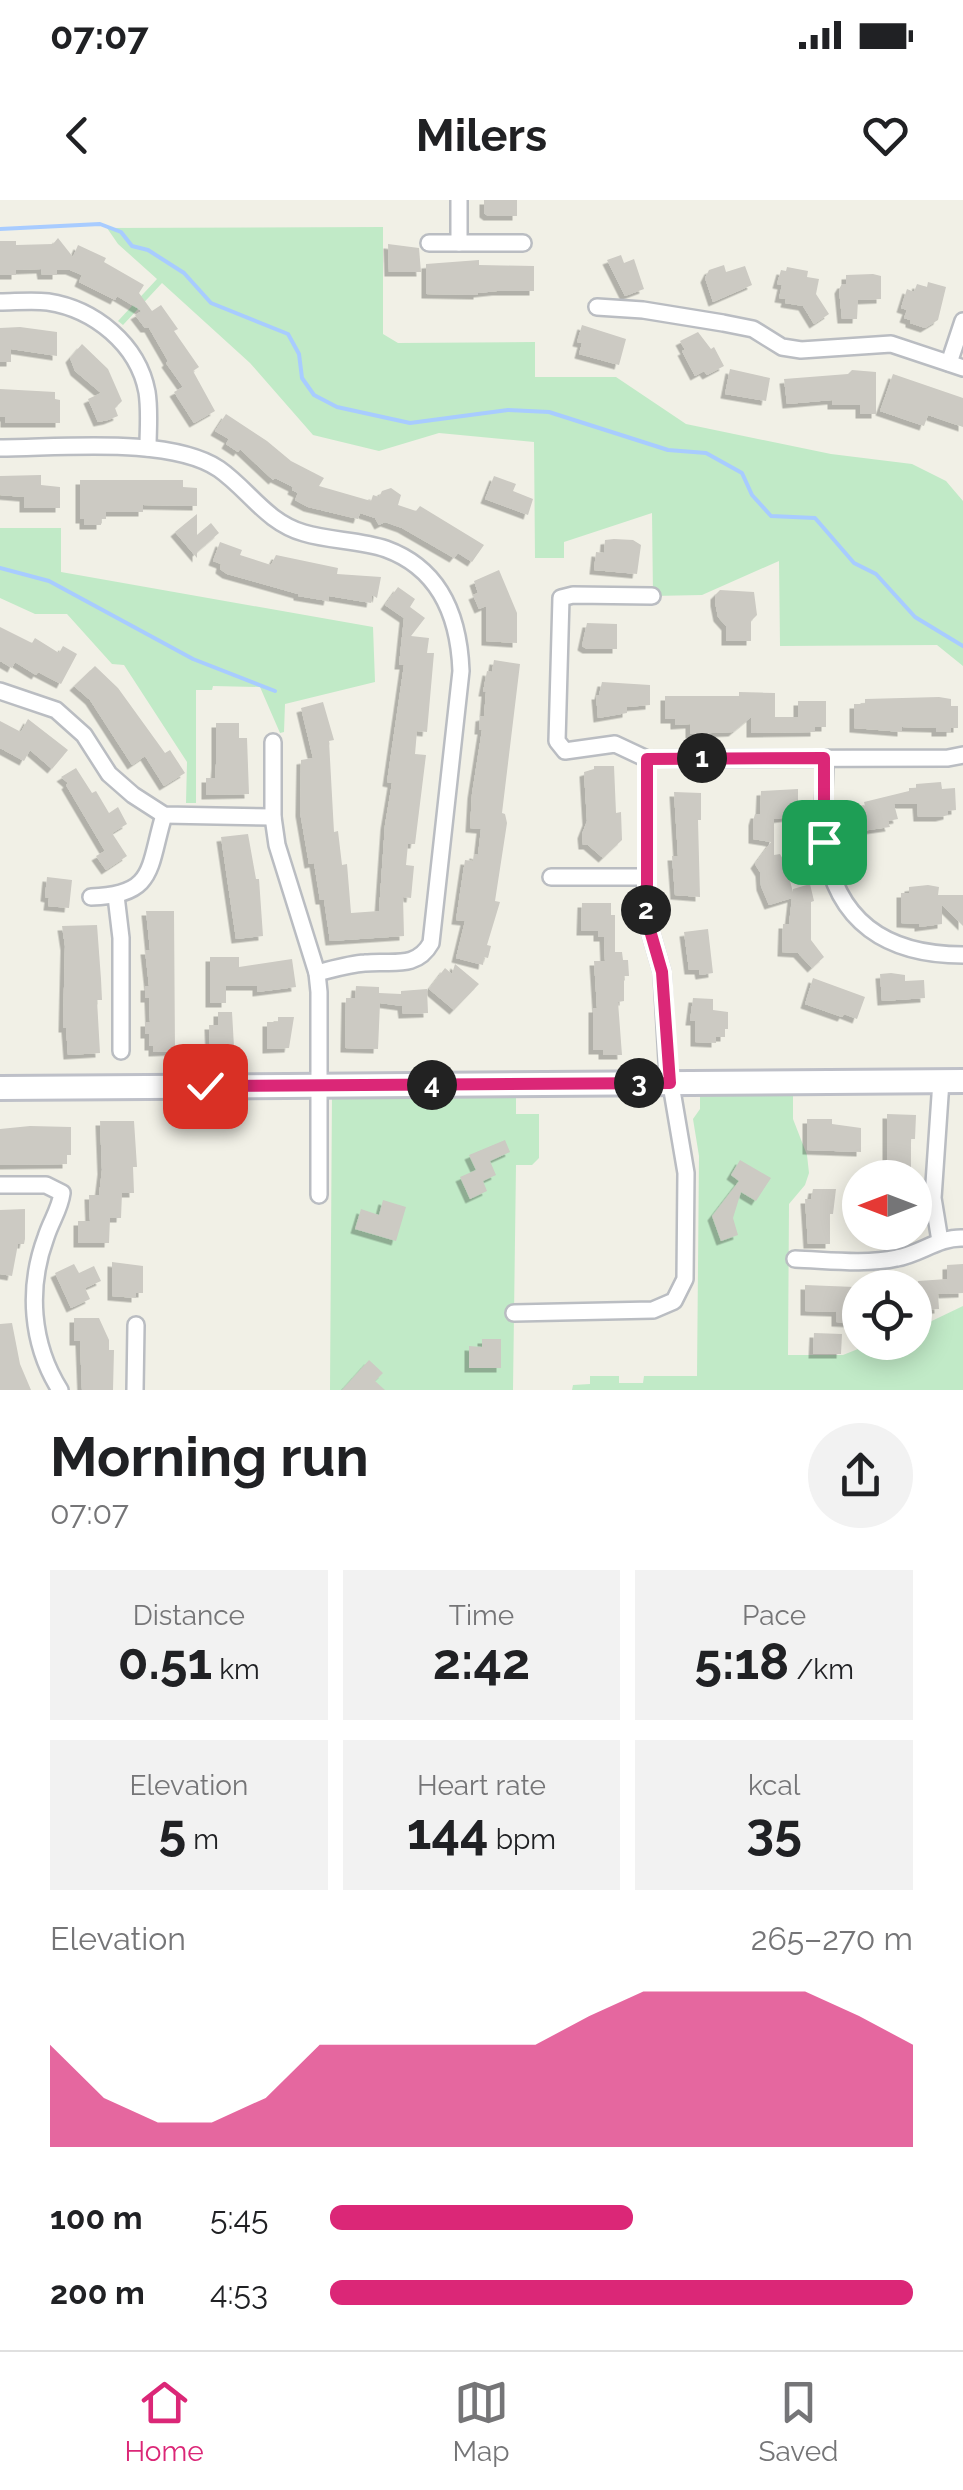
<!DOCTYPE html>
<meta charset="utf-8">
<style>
body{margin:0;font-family:Raleway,sans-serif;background:#f2f2f2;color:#202124;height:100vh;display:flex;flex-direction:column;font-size:38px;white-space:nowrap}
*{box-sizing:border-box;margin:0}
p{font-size:32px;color:#757577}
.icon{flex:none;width:55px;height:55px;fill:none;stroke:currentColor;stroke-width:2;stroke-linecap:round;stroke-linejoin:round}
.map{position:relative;height:1190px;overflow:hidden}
.drawer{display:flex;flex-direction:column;background:#fff;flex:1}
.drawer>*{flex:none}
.needle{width:65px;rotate:270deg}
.tools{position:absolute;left:842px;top:960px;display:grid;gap:20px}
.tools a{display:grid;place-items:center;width:90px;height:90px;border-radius:50%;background:#fff;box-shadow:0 5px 25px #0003;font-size:50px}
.pin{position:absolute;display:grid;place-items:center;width:85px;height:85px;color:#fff;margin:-42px;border-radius:20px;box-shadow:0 5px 15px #0006}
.km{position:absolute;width:50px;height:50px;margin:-25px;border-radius:50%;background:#222;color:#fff;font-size:28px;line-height:50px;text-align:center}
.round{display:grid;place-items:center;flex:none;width:105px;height:105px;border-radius:52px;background:#f2f2f2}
.overview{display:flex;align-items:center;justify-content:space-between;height:170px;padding:0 50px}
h1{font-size:55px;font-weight:700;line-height:75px}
.stats{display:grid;grid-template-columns:repeat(3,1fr);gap:15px;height:170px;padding:10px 50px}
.stats div{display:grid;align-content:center;border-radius:0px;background:#f2f2f2;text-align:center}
.stats b{font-size:50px;font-weight:700}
.stats small{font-size:28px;font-weight:400}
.stats p{font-size:28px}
.chart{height:280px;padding:20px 50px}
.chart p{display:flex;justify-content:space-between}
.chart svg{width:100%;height:180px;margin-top:10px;fill:#db2777;opacity:.7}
ul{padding:0 50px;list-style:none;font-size:32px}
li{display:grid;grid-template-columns:160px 120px 1fr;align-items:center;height:75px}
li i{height:25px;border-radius:12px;background:#db2777}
.status{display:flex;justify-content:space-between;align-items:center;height:70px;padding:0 50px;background:#fff;direction:ltr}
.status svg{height:28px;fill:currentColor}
header{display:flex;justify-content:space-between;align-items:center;height:130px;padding:0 50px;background:#fff;font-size:45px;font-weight:700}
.dock{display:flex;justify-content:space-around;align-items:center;height:140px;border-top:2px solid #e0e0e0;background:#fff;font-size:28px;color:#757577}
.dock a{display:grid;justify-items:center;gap:5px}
.dock .active{color:#db2777}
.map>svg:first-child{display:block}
.green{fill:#c1eac7}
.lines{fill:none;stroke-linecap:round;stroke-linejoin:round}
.stream{stroke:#a8ccff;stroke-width:4}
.building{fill:#cccac3;filter:url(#shadow)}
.street-casing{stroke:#babdc2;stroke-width:20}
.secondary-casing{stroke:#bec0c8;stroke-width:28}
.street{stroke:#fff;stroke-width:15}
.secondary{stroke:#fff;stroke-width:22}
.route-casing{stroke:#fff;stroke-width:20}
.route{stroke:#db2777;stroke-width:12}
</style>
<div class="status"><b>07:07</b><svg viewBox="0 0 49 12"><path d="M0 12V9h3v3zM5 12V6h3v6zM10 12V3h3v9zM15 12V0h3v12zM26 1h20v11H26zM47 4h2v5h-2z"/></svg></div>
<header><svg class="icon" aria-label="back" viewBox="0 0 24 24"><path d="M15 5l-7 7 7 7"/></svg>Milers<svg class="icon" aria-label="heart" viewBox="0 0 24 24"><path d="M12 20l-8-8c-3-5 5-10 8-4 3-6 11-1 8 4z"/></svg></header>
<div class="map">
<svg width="963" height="1190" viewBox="0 0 963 1190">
<defs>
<filter id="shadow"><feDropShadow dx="-4.5" dy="4.5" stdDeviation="0" flood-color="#0004"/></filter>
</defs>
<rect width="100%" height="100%" fill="#f1f0e6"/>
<g class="green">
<path d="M383 27V134L398 143 535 142V177H616L686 224 831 254 912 264 946 281 963 301V466L937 445 780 446 779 361 702 395 653 396 652 313 564 342V358H535L534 242 439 233 379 251 313 235 250 163 162 83 123 125 118 121 157 79 118 44 107 28Z"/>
<path d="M0 328H61V372L373 427 375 482 285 504 284 532 280 533 260 487 213 486 212 490H196V603H186L187 562 124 465 112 464 67 414H35L0 398Z"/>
<path d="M700 890 793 891V919L807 955 809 973 805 985 789 1004 788 1155H843L873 1143 915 1142V1129L963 1106V1190H572L573 1185 590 1184V1176H619V1183H643L644 1176H697L699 956 693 919 700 909Z"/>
<path d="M516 891V914H539V958L532 965H516L513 1190H330L332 893Z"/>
</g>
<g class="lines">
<g class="stream">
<path d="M0 29 100 24 121 32 132 46 148 50 184 73 211 103 288 134 299 154 302 178 314 195 337 207 410 223 508 210 549 212 668 250 706 253 742 273 752 295 771 316 815 318 854 363 876 374 915 417 963 446"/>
<path d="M0 368 49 381 193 459 275 491"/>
</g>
</g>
<g class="building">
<path d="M484 0H517V16H488L484 13Z"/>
<path d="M58 38 73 57 78 45 106 58 104 62 144 85 139 93 152 111 161 105 178 129 174 131 199 167 193 171 215 211 194 223 174 192 183 187 166 163 168 161 149 128H145L135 115 142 111 117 96 115 100 79 82 82 75 70 70H57V75H42L41 69 16 70V75H0V41H16V45L53 44Z"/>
<path d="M388 44 419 48 421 72H389Z"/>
<path d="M621 55 624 63 634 59 644 89 625 96 607 60Z"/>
<path d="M479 60V65L534 66V91H497L478 93V95L426 94V64Z"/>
<path d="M724 65 726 72 745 66 752 85 713 102 705 78 709 70Z"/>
<path d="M787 67 808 71 807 77 819 79 816 94 829 114 814 124 803 106 785 103 786 99 779 98 782 85 777 84 781 70 786 71Z"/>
<path d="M873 74 881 76V99L858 100 857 119H842L839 89 842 84H846V75Z"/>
<path d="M928 82 946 87 938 120 925 128 910 123V120L904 118 907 110 901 108 907 89 914 92 917 84 927 87Z"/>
<path d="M582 125 626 139 619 165 579 154 582 143 577 142Z"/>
<path d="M20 127 57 132V156L11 149V162H0V128Z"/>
<path d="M698 132 711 149 714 147 724 166 707 175 704 171 695 176 682 151 685 150 680 141Z"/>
<path d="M82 144 108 169 122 201 115 208 118 216 108 220 98 222 88 199 101 193 75 171 70 158Z"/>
<path d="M730 169 770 178 766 201 725 194Z"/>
<path d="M852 170 876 172V214H860V205H832V200L787 204 784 179 848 174Z"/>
<path d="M893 174 963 198V227L928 215 924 226 880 211Z"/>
<path d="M0 189 55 192V199L60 200V223H5V217H0Z"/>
<path d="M226 214 267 241 291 261 324 278 319 286 371 301 373 295 379 297 382 291 391 288 401 295 398 305 416 311 420 306 484 345 472 362 458 353 454 358 402 328 385 322 379 325 375 318 360 313 358 319 308 307 295 300 298 293 292 290 293 287 275 278 273 280 240 249 238 252 226 244 229 239 215 231Z"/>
<path d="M41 275V285L60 287V308H24V297L0 295V276Z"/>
<path d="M494 276 516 284 513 291 533 299 528 315 485 299Z"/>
<path d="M80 280H183V287L197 288V306L143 305V312H106V319H101V325H84V319H80Z"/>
<path d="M197 314V335L211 323 219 333 197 352V358L175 332Z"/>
<path d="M614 339 633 340 641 345 637 374 594 370 596 352 604 353 605 340Z"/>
<path d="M220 342 242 350 240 355 271 365 276 355 338 368 337 374 381 377 377 398 372 395 371 403 329 396 328 401 298 396V394L227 374 220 369 221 364 213 361Z"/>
<path d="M499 370 517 413V443L486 441V406L479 409 473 395 478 393 474 381Z"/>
<path d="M398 387 415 399 410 407 425 418 411 436 429 438 427 453H434L427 532 417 531 415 554 426 555 415 644H408L406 665 414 666 411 698 403 697 404 736 330 741 324 700H320L314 663 309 664 300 612 301 560 313 558 301 508 323 502 334 540 329 541 334 632 338 631 342 665 347 664 351 713 379 711 385 625 392 583 387 582 404 465H399L404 418 385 405Z"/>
<path d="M720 390 754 392 757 415 751 421V441H726V426L718 417 715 402V395Z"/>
<path d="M587 423 617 424V449H587L582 446Z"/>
<path d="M0 427 32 443 35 438 59 453 63 446 77 454 61 484 38 472 36 475 15 462 12 468 0 461Z"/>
<path d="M494 460 520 464 502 613 505 614 507 623 495 701 500 702 487 745 491 746 488 758 484 757 483 765 456 758 465 721 456 720 465 660 473 661 474 654 478 655 481 629 470 628 472 594 482 530H479L480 517 484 516 486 492H483L487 471 492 472Z"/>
<path d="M95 466 118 488 165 553 170 550 185 573 164 586 145 556 132 565 90 500 74 486Z"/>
<path d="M602 482 650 485V505L627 507V513L598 518 596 495H599Z"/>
<path d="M739 492 775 493V517H798V501H826V527H815V532L751 533V517L733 532 690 534V524L675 525V519H665V496H739Z"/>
<path d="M939 497 951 499V506H958V528H951V532H936V528L902 527V532L854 528V504H865V499Z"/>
<path d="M28 519 68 550 52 569 30 550 24 561 0 548V521L21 532Z"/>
<path d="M216 523H239V538H247L249 594 206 595V578H215L216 564Z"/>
<path d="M594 566H614L616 613 621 612 622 640 603 658 588 645H583L582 634 587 621 584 572 594 569Z"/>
<path d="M76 568 92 593 96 591 109 613 118 607 127 624 112 633 127 656 106 670 96 656 105 651 66 585 68 583 61 577Z"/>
<path d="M941 582 942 589 955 588 956 610 948 611V615L940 617H918L917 604H894L898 619 888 621 890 627 854 632 849 610 865 606 864 602 909 591V588H916V584Z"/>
<path d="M798 589V616L774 619V655L780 654 785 663 793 692V689L810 684 814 701 811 702V740L824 757 812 768 798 753 782 752 783 724H789L792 698 769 705 761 686 760 672 755 664 771 642 753 639V621L755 614H760L761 591Z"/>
<path d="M674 592 701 593V620H698L700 697 675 695 672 656H678Z"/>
<path d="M248 634 256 679H259L263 736 236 739 221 637Z"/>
<path d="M47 677 72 680 69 708 48 706 49 698 45 697Z"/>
<path d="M928 685 939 687 938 695H963V726L942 705V724L919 727V724L901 723V693H909V687Z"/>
<path d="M582 703H611V715H615V752H622L623 760H628L629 776H624V801L618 802 622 855H603V850H593V808H597L594 761H605L604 737H598V731H581Z"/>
<path d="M146 711H174L175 851 153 852V846H149V834H145V822H150L149 798H145V786H149L145 750H150Z"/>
<path d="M97 725 101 779 102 800H97L100 853 68 855 66 828H63L65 746 62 726Z"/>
<path d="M708 729 713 773 700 775 699 770H689L684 732Z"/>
<path d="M210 757H239V767L292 759 296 787 257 792V786H226V803H210Z"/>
<path d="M455 764 479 784 454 810 429 789 445 768 452 774Z"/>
<path d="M891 773 905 775V781L924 780 925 798 882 801 880 774Z"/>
<path d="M813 778 865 797 857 819 844 814 842 817 805 804Z"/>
<path d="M356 786 379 787V793L401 794V791L427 789 428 813 403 814 402 806 380 803 378 849 345 848 346 798H355Z"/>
<path d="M693 798 713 799V810L728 812V829H725V837H716V843L695 842V821H690Z"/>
<path d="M218 812H232L234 847H210L209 825H218Z"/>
<path d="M278 817H294L289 848 267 849V822H278Z"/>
<path d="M887 914 916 915 915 939H911V978H887Z"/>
<path d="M807 919H832V924L861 928V952L807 950Z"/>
<path d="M100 921H134L137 967H133L134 993H122L121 1018H110L109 1043H78V1021H90L89 995H99L102 970Z"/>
<path d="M30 926 71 927V955H67V964L0 965V929Z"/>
<path d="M505 940 510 952 490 961 496 975 483 981 487 991 470 999 460 977 476 970 469 955Z"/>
<path d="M740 960 771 978 756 1001 741 992 733 1018 738 1035 721 1041 712 1016 739 981 731 975Z"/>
<path d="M813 989H836L833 1014H830V1044H808L805 999H811Z"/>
<path d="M383 1000 406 1007 396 1041 355 1029 361 1009 379 1015Z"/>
<path d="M25 1009V1039L24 1044H18L12 1076 0 1074V1010Z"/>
<path d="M112 1062 143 1066V1093H136V1098L112 1096Z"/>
<path d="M74 1064 79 1073 94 1066 101 1081 85 1088 90 1099 71 1108 55 1073Z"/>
<path d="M963 1064V1093L938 1094 939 1109 920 1110 918 1081 947 1079V1065Z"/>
<path d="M805 1085 855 1087V1123L836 1122V1112L805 1111Z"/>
<path d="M74 1118H99L109 1140V1150H114L113 1190H82L80 1141H74Z"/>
<path d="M12 1123 20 1164 31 1190H0V1124Z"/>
<path d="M814 1133 842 1134 841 1154H813Z"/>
<path d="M482 1139H501V1168H469V1146L482 1147Z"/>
<path d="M369 1160 383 1173 375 1181 385 1190H342Z"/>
</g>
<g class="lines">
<g class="street-casing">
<g id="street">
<path d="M459 0V43"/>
<path d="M429 43H523"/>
<path d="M0 102C15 102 32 100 48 102 94 109 138 144 147 192 150 211 148 229 148 248"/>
<path d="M597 107 643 110 723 123 753 129 782 147 801 150 891 144 963 168"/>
<path d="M949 163 963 121"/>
<path d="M0 248C59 248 170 236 219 269 249 290 266 322 304 333 330 341 360 340 386 349 441 369 459 418 461 471L431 743C416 770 391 760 365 763 349 764 333 769 317 773"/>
<path d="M652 396 573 395 561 398 557 541 565 551 615 544 647 559 948 558 963 555"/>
<path d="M0 491 56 510 84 535 109 574 133 595 164 615 273 617"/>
<path d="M273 542V617L277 645 317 773 319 792V995"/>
<path d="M825 558C825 586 821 617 825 645 836 723 888 755 963 755"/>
<path d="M551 677H645"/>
<path d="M116 696 121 738V851"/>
<path d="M91 697C156 695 148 668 164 615"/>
<path d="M0 985H46L62 993C60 1009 51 1021 46 1037 27 1088 31 1144 60 1190"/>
<path d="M940 1041 933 998 941 881"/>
<path d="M795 1059C827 1060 865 1065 897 1058 920 1054 939 1037 963 1038"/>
<path d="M514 1113 653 1110 674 1101 685 1079 686 973 667 861 662 772 647 720V559"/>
<path d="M135 1190 136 1125"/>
</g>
</g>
<g class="secondary-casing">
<path id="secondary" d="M0 888 963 881"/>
</g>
<use href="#street" class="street"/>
<use href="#secondary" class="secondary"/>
</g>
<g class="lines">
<g class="route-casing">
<path id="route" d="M205 886 670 883 662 772 647 720V559L824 558V642"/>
</g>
<use href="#route" class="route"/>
</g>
</svg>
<div class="tools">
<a><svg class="needle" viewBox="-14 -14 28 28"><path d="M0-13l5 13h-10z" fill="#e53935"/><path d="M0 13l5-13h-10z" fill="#757577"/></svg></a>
<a><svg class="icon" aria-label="locate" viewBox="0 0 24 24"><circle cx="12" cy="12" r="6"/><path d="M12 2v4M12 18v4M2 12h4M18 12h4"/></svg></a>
</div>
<div class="pin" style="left:824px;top:642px;background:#1e9e55"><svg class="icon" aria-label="arrive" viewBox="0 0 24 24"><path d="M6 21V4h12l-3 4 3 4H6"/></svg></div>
<div class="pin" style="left:205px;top:886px;background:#d93025"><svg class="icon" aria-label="check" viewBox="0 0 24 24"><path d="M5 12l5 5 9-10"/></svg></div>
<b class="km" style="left:702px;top:558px">1</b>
<b class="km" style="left:646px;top:710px">2</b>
<b class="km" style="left:639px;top:883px">3</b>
<b class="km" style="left:432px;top:885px">4</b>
</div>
<section class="drawer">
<div class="overview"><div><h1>Morning run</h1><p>07:07</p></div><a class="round"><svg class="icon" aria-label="share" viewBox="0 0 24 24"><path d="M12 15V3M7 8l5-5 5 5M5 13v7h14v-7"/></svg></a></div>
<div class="stats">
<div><p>Distance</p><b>0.51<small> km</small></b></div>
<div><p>Time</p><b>2:42</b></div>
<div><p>Pace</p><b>5:18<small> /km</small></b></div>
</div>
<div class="stats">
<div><p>Elevation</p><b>5<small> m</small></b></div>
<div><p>Heart rate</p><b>144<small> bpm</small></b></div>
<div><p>kcal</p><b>35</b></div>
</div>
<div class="chart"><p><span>Elevation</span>265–270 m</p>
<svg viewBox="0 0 160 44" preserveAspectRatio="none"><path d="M0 44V19L10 32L20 38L30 38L40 32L50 19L60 19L70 19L80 19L90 19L100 12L110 6L120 6L130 6L140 6L150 12L160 19V44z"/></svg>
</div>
<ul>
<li><b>100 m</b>5:45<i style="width:52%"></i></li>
<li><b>200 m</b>4:53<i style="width:100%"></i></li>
</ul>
</section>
<nav class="dock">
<a class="active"><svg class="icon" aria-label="home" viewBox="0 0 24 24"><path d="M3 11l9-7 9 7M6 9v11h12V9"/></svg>Home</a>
<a><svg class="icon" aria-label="map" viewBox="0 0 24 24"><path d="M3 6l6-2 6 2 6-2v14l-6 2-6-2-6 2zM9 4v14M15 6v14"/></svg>Map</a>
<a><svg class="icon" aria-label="saved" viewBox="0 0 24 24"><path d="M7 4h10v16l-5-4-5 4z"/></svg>Saved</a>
</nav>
